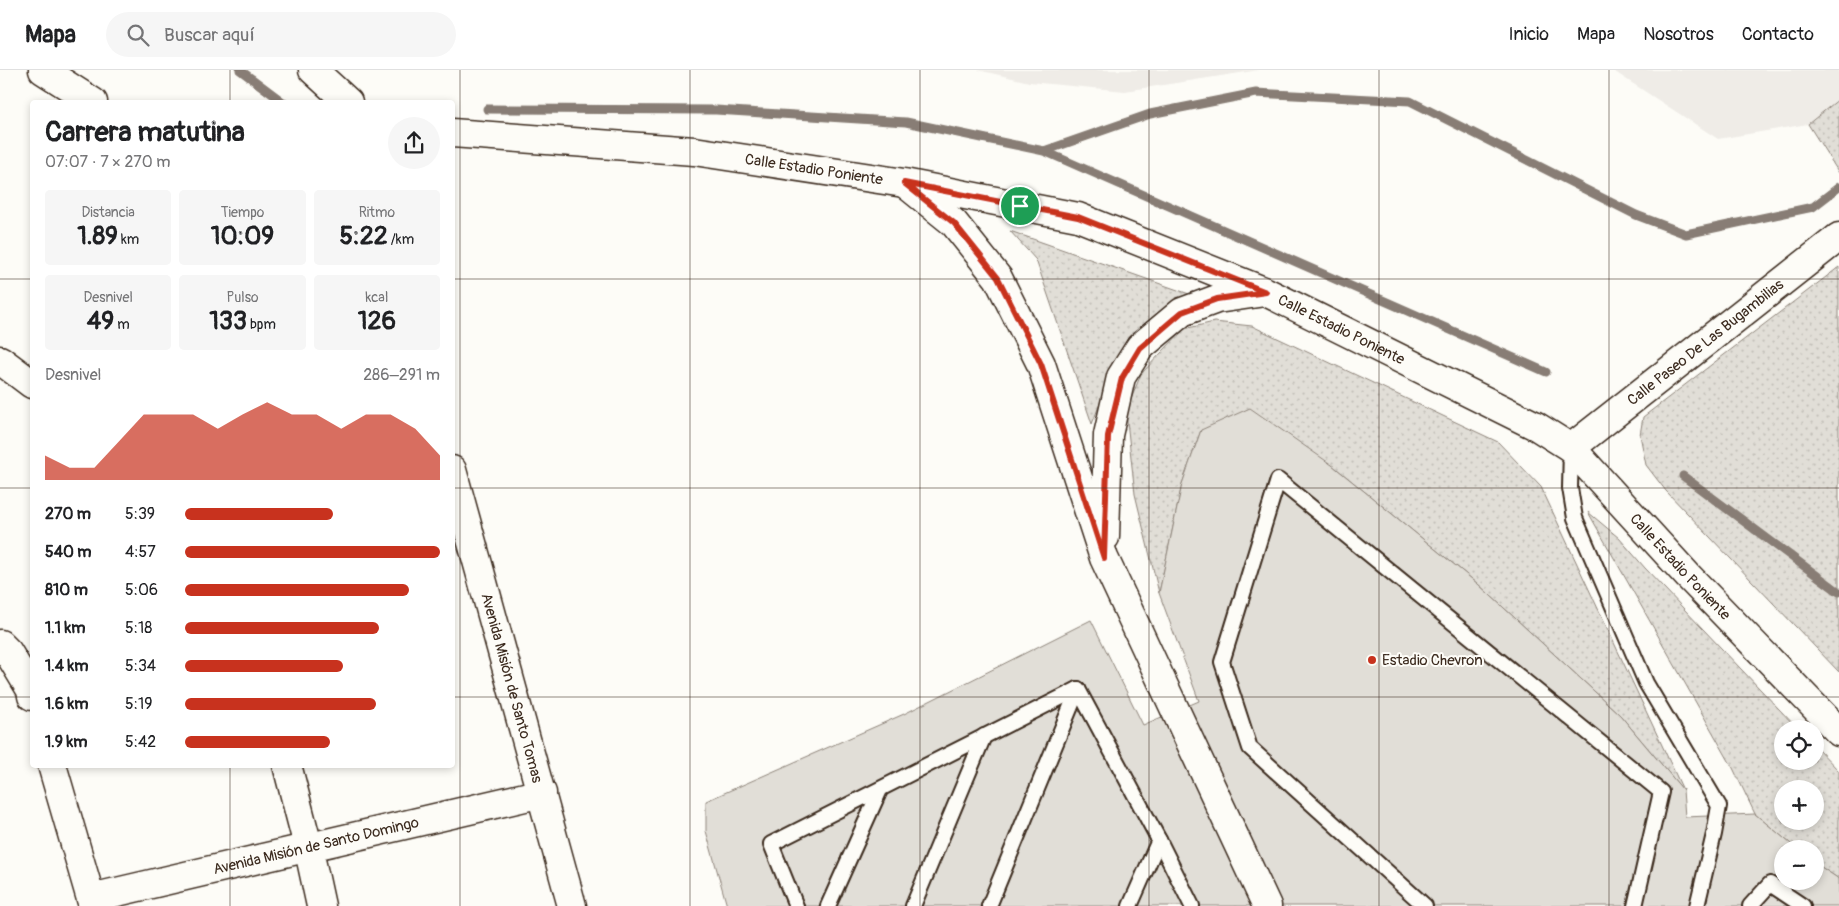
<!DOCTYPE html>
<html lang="es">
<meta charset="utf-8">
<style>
body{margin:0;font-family:Pangolin,sans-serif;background:#f6f6f6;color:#202124;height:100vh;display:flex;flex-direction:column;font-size:19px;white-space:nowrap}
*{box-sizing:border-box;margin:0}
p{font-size:16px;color:#757577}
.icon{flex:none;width:28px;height:28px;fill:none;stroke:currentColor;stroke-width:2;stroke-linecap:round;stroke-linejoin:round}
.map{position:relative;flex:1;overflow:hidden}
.details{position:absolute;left:30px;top:30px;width:425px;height:668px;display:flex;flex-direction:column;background:#fff;border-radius:5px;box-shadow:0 2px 8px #0003}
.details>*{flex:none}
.fabs{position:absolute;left:1774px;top:650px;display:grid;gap:10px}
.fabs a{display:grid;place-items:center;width:50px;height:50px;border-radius:50%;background:#fff;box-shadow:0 2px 8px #0003;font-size:25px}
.pin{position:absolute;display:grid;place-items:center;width:42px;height:42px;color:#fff;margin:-21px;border:2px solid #fff;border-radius:50%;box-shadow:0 1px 5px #0007}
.round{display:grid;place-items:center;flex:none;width:52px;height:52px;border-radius:26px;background:#f6f6f6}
.headline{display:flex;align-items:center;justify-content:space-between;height:85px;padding:0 15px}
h1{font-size:28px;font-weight:700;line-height:38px}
.stats{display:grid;grid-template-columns:repeat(3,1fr);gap:8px;height:85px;padding:5px 15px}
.stats div{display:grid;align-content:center;border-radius:5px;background:#f6f6f6;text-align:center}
.stats b{font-size:25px;font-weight:700}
.stats small{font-size:14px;font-weight:400}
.stats p{font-size:14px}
.chart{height:140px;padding:10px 15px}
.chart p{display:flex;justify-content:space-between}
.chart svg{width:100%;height:90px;margin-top:5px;fill:#c8321e;opacity:.7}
ul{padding:0 15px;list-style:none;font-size:16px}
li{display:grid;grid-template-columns:80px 60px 1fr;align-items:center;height:38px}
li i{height:12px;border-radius:6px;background:#c8321e}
header{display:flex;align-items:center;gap:30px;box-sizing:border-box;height:70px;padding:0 25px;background:#fff;border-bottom:1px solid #e0e0e0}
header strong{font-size:24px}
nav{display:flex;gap:28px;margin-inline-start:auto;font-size:18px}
.search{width:350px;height:45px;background:#f6f6f6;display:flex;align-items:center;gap:12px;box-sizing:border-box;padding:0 18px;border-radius:28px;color:#757577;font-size:19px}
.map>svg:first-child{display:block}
.built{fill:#efece7}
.grass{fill:url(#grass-dots);stroke:#8e847a;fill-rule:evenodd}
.pitch{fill:#e1ded7;stroke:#8e847a}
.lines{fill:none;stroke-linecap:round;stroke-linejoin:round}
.stream{stroke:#887d74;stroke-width:9}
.service-casing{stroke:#3b2a1e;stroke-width:18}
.minor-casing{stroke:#3b2a1e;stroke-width:31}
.tertiary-casing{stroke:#3b2a1e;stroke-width:31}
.service{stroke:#fdfcf7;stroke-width:14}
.minor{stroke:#fdfcf7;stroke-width:28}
.tertiary{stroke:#fdfcf7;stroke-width:28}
.route-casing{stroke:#fff;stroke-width:10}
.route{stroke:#c8321e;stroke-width:6}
.grid{fill:none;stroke:#3b2a1e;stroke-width:1;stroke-opacity:0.55}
.poi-dot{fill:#c8321e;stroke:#fdfcf7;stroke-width:2}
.labels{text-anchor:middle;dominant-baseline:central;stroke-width:4;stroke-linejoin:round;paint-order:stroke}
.street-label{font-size:15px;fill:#3b2a1e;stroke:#fdfcf7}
.poi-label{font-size:15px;fill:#3b2a1e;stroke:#fdfcf7;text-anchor:start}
</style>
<header>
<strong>Mapa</strong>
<div class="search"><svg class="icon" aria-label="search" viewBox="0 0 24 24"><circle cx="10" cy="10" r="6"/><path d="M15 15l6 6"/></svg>Buscar aquí</div>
<nav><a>Inicio</a><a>Mapa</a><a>Nosotros</a><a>Contacto</a></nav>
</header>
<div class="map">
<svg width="1839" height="836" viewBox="0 0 1839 836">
<defs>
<pattern id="grass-dots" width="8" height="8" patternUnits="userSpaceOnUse" patternTransform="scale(1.25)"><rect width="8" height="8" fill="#e1ded7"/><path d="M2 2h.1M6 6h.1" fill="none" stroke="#c2bfb8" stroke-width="1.8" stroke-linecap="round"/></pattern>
</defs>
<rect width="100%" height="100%" fill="#fdfcf7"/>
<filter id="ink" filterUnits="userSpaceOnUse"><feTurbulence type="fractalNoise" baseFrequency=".02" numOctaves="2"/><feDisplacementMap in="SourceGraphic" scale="10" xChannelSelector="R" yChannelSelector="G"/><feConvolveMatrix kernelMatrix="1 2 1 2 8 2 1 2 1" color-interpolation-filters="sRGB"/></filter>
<g filter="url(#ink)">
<g class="built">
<path d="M978 0H1259L1125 21 1029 12Z"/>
<path d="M1612 0H1839V29L1808 54 1718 69Z"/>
</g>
<g class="grass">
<path d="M1839 29V103L1808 54Z"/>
<path d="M1010 161 1192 225 1145 254 1120 282 1092 354 1036 190Z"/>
<path d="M1839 197V602L1666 421 1646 395 1640 365 1643 347Z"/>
<path d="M1214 252 1252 256 1498 372 1541 417 1683 720 1620 645 1478 514 1332 395 1201 360 1182 414 1159 523 1135 424 1126 342 1141 304 1184 259Z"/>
<path d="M1588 442 1619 468 1645 498 1798 659H1782V691H1815V676L1839 701V809L1815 793V779H1797L1755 744 1733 698ZM1782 719H1815V751H1782Z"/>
</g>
<path class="pitch" d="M1250 338 1332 395 1478 514 1620 645 1683 720 1685 747 1755 744 1797 779H1782V811H1815V793L1839 809V836H727L706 761V731L904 644 1091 550 1143 655 1199 631 1159 523 1182 414 1201 360Z"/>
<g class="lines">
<g class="stream">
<path d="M240 0 283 32"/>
<path d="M487 39 716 40 906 52 1044 81 1150 44 1256 23 1410 31 1636 145 1686 164 1813 137 1839 117"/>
<path d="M1044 81 1546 302"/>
<path d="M1683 406 1839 522"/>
</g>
<g class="service-casing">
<g id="service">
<path d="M1571 379 1570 418 1575 448 1646 613 1719 736 1714 764 1697 836"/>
<path d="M796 836 771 774 1078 619 1159 770 1192 836"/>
<path d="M828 836 880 720"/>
<path d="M913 836 984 666"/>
<path d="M989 836 1078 619"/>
<path d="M1130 836 1159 770"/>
<path d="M1425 836 1250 678 1222 592 1278 410 1661 722 1635 836"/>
<path d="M1750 836 1770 814 1803 836"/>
</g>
</g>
<g class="minor-casing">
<g id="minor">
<path d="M43 0 93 32"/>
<path d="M0 290 32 314"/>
<path id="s1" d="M1571 378 1839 167"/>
<path d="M0 574 8 582 31 620 32 626"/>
<path d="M52 695 93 836"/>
<path d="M287 695 308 776 321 836"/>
<path id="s2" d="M91 828 542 723"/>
</g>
</g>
<g class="tertiary-casing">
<g id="tertiary">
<path d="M313 0 348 32"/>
<path id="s3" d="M452 63 694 81 904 113 1078 147 1266 222 1536 356 1571 378 1688 506 1839 662"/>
<path d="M907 115 954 153 998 208 1041 294 1104 488 1267 836"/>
<path id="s4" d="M452 400 572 836"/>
<path d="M1105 467 1108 365 1121 307 1140 277 1182 242 1217 229 1265 222"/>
</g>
</g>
<use href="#service" class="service"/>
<use href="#minor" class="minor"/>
<use href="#tertiary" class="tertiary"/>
</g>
</g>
<g class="lines" filter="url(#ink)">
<g class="route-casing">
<path id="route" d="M904 113 1078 147 1266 222 1217 229 1182 242 1140 278 1122 308 1108 366 1104 488 1041 294 998 208 954 153Z"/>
</g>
<use href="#route" class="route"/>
</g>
<path class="grid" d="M230 0V32M460 0V836M690 0V836M920 0V836M1149 0V836M1379 0V836M1609 0V836M0 209H32M452 209H1839M0 418H32M452 418H1839M0 627H32M452 627H1839M230 695V836"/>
<circle class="poi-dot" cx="1372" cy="590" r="5"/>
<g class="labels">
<g class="street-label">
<text stroke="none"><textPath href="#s3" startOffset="364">Calle Estadio Poniente</textPath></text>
<text stroke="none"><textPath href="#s3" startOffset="919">Calle Estadio Poniente</textPath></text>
<text stroke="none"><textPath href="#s1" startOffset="171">Calle Paseo De Las Bugambilias</textPath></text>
<text stroke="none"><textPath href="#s3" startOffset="1339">Calle Estadio Poniente</textPath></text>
<text stroke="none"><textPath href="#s4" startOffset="226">Avenida Misión de Santo Tomas</textPath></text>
<text stroke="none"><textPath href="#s2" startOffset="231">Avenida Misión de Santo Domingo</textPath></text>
</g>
<g class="poi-label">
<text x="1382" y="590">Estadio Chevron</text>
</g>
</g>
</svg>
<div class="fabs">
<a><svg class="icon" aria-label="locate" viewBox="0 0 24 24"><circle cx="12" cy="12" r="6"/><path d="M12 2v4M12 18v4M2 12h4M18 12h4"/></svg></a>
<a>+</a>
<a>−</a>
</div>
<div class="pin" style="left:1020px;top:136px;background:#1e9e55"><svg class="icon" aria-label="arrive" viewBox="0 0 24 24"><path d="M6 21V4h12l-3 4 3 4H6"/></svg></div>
<section class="details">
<div class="headline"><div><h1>Carrera matutina</h1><p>07:07 · 7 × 270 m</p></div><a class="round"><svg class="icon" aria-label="share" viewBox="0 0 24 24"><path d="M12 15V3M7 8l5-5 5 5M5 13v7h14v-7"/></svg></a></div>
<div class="stats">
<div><p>Distancia</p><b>1.89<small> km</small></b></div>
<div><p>Tiempo</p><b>10:09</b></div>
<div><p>Ritmo</p><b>5:22<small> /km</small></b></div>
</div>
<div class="stats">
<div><p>Desnivel</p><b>49<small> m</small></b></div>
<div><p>Pulso</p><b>133<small> bpm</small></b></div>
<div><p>kcal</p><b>126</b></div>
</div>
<div class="chart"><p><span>Desnivel</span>286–291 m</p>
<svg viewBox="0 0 160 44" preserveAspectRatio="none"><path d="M0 44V32L10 38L20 38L30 25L40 12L50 12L60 12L70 19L80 12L90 6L100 12L110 12L120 19L130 12L140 12L150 19L160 32V44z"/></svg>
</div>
<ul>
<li><b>270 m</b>5:39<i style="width:58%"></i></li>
<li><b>540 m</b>4:57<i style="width:100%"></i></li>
<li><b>810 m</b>5:06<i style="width:88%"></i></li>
<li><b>1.1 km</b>5:18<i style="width:76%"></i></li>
<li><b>1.4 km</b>5:34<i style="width:62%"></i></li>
<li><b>1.6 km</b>5:19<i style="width:75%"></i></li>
<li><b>1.9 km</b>5:42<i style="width:57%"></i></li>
</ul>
</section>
</div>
